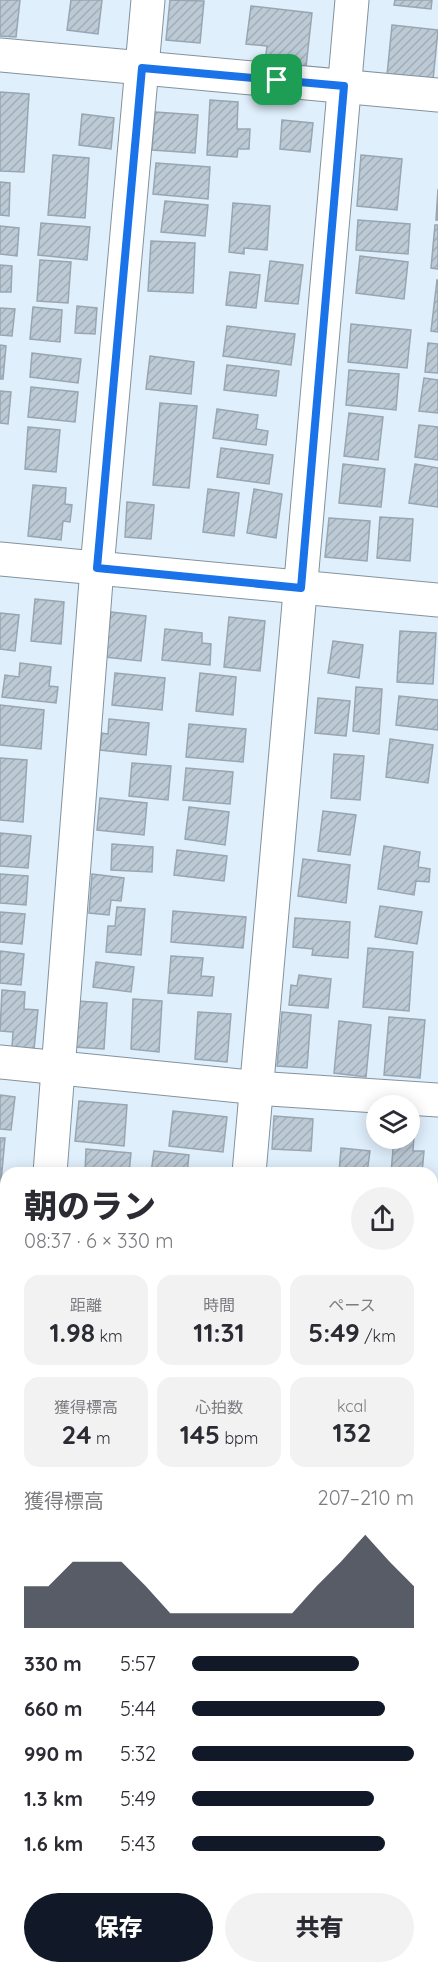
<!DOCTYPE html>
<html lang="ja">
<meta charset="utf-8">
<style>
body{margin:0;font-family:Quicksand,"Noto Sans JP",sans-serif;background:#f2f2f3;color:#2b2b33;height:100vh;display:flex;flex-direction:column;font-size:22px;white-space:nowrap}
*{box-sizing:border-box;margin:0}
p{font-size:20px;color:#7c7c81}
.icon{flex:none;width:33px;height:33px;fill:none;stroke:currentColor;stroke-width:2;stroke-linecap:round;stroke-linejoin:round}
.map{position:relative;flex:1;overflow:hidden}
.panel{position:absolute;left:0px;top:1167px;width:438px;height:807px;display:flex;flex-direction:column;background:#fff;border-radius:18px 18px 0 0;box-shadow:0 3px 15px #0003}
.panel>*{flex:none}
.tools{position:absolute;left:366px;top:1095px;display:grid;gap:12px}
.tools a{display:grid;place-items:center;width:54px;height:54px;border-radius:50%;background:#fff;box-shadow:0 3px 15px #0003;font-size:30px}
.pin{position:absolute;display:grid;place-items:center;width:51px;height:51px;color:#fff;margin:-26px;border-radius:12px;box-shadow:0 3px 9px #0006}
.round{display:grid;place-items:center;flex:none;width:63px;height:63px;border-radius:32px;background:#f2f2f3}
.head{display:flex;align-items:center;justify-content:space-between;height:102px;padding:0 24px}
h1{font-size:33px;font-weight:800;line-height:45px}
.figures{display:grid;grid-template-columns:repeat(3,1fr);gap:9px;height:102px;padding:6px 24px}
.figures div{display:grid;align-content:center;border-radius:15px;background:#f2f2f3;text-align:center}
.figures b{font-size:26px;font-weight:800}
.figures small{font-size:16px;font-weight:400}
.figures p{font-size:16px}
.chart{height:168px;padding:12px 24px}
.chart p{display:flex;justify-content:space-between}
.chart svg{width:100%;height:108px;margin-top:6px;fill:#111827;opacity:.7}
.primary-button{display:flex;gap:12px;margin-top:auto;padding:12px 24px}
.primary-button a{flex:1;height:69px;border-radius:36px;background:#111827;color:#fff;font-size:24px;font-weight:800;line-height:69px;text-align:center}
.primary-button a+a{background:#f2f2f3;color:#2b2b33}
ul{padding:0 24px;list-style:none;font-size:20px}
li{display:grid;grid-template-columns:96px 72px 1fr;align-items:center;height:45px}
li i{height:15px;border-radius:8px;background:#111827}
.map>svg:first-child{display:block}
.building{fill:url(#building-hatch);stroke:#98a6b2;stroke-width:1.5}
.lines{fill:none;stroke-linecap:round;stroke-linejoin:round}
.minor-casing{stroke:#84929d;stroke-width:35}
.minor{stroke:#fff;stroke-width:33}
.route-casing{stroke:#fff;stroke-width:12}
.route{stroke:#1a73e8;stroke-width:8}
</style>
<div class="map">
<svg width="438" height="1974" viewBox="0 0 438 1974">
<defs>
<pattern id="building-hatch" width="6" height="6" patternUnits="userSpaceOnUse" patternTransform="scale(1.5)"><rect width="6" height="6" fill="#bccad6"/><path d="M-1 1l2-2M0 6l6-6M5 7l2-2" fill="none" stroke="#a1adb7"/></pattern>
</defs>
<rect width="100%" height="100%" fill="#dfeffb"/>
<g class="building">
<path d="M0 0H20L16 37 0 36Z"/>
<path d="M71 0H102L98 34 67 30Z"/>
<path d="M170 0 204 1 200 43 166 40Z"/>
<path d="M395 0H432L431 9 394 5Z"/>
<path d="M251 6 312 13 306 67 265 62 267 46 246 44Z"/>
<path d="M392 25 438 30 433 80 387 75Z"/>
<path d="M0 92 29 94 24 172 0 171Z"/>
<path d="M210 100 238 102 237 129H250L249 149H238L237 157 207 155Z"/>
<path d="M155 112 198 115 195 153 152 150Z"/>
<path d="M82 114 114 118 111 149 79 145Z"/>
<path d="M282 120 313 123 310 152 280 149Z"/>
<path d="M53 155 89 158 85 218 48 215Z"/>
<path d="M361 155 402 159 397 210 357 206Z"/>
<path d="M156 163 210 167 208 199 153 194Z"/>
<path d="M0 182 10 183 9 216 0 215Z"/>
<path d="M438 189V220H436Z"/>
<path d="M165 201 208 205 205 236 161 232Z"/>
<path d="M233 203 270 206 267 250 244 248V254L229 252Z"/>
<path d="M358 220 410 224 408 254 356 250Z"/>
<path d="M41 223 90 227 87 260 38 255Z"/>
<path d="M435 225H438V269L431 268Z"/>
<path d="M0 226 19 228 17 256 0 254Z"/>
<path d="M151 241 195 243 193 293 148 291Z"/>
<path d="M360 256 408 262 404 299 356 293Z"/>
<path d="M40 260 71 262 68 303 37 301Z"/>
<path d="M270 261 303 265 298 304 265 301Z"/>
<path d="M0 265 12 266 11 292H0Z"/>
<path d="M230 272 260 275 256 308 226 305Z"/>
<path d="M437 280H438V332L431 331Z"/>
<path d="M77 306 97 308 95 334 75 333Z"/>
<path d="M33 307 62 310 60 342 30 339Z"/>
<path d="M0 308 15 309 12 336 0 335Z"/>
<path d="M351 324 411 330 407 368 348 362Z"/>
<path d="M227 326 295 334 291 365 223 356Z"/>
<path d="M428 343 438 344V373L425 372Z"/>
<path d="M0 345 6 346 3 379H0Z"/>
<path d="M32 353 81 359 78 383 30 377Z"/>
<path d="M150 356 194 362 191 394 146 389Z"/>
<path d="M227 365 279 371 276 396 224 390Z"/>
<path d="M349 370 399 374 396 410 346 405Z"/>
<path d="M424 378 438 380V413L419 411Z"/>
<path d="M31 387 78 392 75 422 28 417Z"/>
<path d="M0 391 11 392 8 424 0 423Z"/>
<path d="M160 403 197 406 189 488 153 485Z"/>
<path d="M217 409 258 415 256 429 268 431 266 445 213 438Z"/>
<path d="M349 413 383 417 378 460 344 456Z"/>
<path d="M419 425 438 427V460L415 457Z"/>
<path d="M28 427 60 430 56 472 25 469Z"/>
<path d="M221 448 273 455 269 484 217 477Z"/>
<path d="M343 464 385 469 381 507 339 503Z"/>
<path d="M415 464 438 468V507L409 503Z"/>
<path d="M33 485 66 488 65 504 72 505 70 522 63 521 61 540 28 536Z"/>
<path d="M208 489 239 493 234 536 203 532Z"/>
<path d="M254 489 282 494 276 538 247 533Z"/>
<path d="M127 502 154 505 151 539 125 537Z"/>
<path d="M380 517 413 519 410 561 377 558Z"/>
<path d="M329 518 370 521 367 561 325 557Z"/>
<path d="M35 599 64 602 61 644 31 641Z"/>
<path d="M111 612 146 616 141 661 105 657Z"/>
<path d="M0 613 19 615 15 651 0 649Z"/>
<path d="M229 617 265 621 260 671 224 667Z"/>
<path d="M165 629 202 633V643L211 644 210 665 162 660Z"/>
<path d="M400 631 436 633 433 684 397 682Z"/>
<path d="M333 641 363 645 359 678 328 673Z"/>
<path d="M20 663 51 667 49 686 58 687 56 703 2 697 5 675 19 677Z"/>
<path d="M115 673 165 678 162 710 112 705Z"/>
<path d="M200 673 236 677 233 715 196 711Z"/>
<path d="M356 687 382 689 379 734 353 731Z"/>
<path d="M399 696 438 700V730L396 725Z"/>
<path d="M318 698 350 701 346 736 315 733Z"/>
<path d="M0 705 44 710 41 749 0 745Z"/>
<path d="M109 719 149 723 146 755 100 750 102 733 108 734Z"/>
<path d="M189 724 246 729 243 762 186 757Z"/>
<path d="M390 739 433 745 428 783 386 777Z"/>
<path d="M334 754 364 756 360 800 331 798Z"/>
<path d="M0 758 27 760 23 822 0 820Z"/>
<path d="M132 763 171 766 168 800 129 796Z"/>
<path d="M186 768 233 772 230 804 183 800Z"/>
<path d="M100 798 147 803 144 835 97 830Z"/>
<path d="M189 807 229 812 225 845 185 839Z"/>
<path d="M323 811 356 815 350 855 318 851Z"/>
<path d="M0 833 31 836 28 868 0 866Z"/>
<path d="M112 844 153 847 152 872 111 870Z"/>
<path d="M384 846 420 852 418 867 430 869 429 882 416 881 414 895 378 889Z"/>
<path d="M177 850 227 856 224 881 174 875Z"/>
<path d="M303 859 350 865 346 903 298 896Z"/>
<path d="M0 874 28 876 26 905 0 903Z"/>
<path d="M92 874 124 878 121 901 111 900 109 915 89 913Z"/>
<path d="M380 906 422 912 417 944 375 937Z"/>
<path d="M117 907 145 909 141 955 106 952 108 926H115Z"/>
<path d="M173 911 246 917 243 948 171 942Z"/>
<path d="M0 912 25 914 22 944 0 942Z"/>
<path d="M295 918 350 922 348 958 312 955 313 949 293 947Z"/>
<path d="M368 948 413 952 409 1011 363 1007Z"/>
<path d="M0 951 24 954 21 985 0 983Z"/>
<path d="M171 956 203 958 201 976 214 977 212 996 168 993Z"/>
<path d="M96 962 134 967 131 992 93 987Z"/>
<path d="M299 975 331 979 328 1008 289 1005 291 985 297 986Z"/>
<path d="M2 990 25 992 24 1009 38 1010 34 1049 12 1047 13 1032 0 1031Z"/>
<path d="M133 999 162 1001 159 1052 131 1049Z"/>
<path d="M77 1001 107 1003 104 1049 74 1047Z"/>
<path d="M198 1012 231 1014 227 1062 195 1059Z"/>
<path d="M282 1012 311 1015 307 1068 277 1066Z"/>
<path d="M389 1017 425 1020 420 1078 384 1075Z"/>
<path d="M339 1021 371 1025 366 1077 334 1073Z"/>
<path d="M0 1095 15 1097 11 1130 0 1129Z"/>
<path d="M79 1101 127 1105 124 1146 75 1141Z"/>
<path d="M173 1111 227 1117 223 1152 169 1146Z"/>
<path d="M274 1116 313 1119 311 1151 272 1149Z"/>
<path d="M410 1121 415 1122 413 1151H424L422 1173H391L394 1138H410Z"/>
<path d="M0 1138H5L1 1182H0Z"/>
<path d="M341 1148 370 1151 367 1173H339Z"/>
<path d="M86 1149 131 1153 129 1173H85Z"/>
<path d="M154 1151 189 1155 187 1173H151Z"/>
<path d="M0 1204H6L5 1236H0Z"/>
<path d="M438 1235V1321L432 1320Z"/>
<path d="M0 1330 6 1331V1372L0 1371Z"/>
<path d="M0 1394H3L0 1422Z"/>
<path d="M0 1474 3 1475 0 1519Z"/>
<path d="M436 1517H438V1562H432Z"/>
<path d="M432 1618H438V1662L432 1661Z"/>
<path d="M432 1667H438V1720L432 1719Z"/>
<path d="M432 1759 438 1760V1805H432Z"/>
<path d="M432 1850 438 1851V1887L432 1886Z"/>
<path d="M432 1927 438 1928V1974H409L410 1968H432Z"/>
<path d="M7 1968H36L35 1974H6Z"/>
<path d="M289 1968H347V1974Z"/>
</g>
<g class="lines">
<g class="minor-casing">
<g id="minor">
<path d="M0 55 438 95"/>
<path d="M0 559 438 600"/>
<path d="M0 1062 270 1089 438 1100"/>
<path d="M50 1173 97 568 148 0"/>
<path d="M249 1173 352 0"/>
<path d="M0 1303H6"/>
<path d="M432 1381 436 1341"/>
<path d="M0 1540H6"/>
<path d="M432 1579H438"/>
<path d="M432 1820 438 1821"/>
<path d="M0 1868 6 1803"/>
<path d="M178 1974 179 1968"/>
<path d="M374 1974 375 1968"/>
</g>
</g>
<use href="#minor" class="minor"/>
</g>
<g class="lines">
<g class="route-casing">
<path id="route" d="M142 68 344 86 301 588 97 568Z"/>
</g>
<use href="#route" class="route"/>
</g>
</svg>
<div class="tools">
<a><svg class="icon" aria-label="layers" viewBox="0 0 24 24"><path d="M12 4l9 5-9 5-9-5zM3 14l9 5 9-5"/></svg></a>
</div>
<div class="pin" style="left:277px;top:80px;background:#1e9e55"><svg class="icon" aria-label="arrive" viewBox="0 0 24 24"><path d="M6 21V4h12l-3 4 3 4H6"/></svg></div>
<section class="panel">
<div class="head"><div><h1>朝のラン</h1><p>08:37 · 6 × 330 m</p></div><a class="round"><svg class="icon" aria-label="share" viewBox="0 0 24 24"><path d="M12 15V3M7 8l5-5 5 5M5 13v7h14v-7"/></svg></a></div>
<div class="figures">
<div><p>距離</p><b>1.98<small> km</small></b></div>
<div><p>時間</p><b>11:31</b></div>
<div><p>ペース</p><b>5:49<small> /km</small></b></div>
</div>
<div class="figures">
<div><p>獲得標高</p><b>24<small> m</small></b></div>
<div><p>心拍数</p><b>145<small> bpm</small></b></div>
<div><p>kcal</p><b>132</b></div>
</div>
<div class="chart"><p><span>獲得標高</span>207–210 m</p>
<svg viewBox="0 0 160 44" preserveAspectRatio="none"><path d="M0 44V27L10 27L20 17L30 17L40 17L50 27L60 38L70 38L80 38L90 38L100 38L110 38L120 27L130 17L140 6L150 17L160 27V44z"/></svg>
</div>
<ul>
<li><b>330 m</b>5:57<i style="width:75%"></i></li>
<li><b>660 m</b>5:44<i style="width:87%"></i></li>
<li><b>990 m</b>5:32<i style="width:100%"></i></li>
<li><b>1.3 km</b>5:49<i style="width:82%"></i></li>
<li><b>1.6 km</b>5:43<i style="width:87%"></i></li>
</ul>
<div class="primary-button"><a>保存</a><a>共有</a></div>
</section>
</div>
